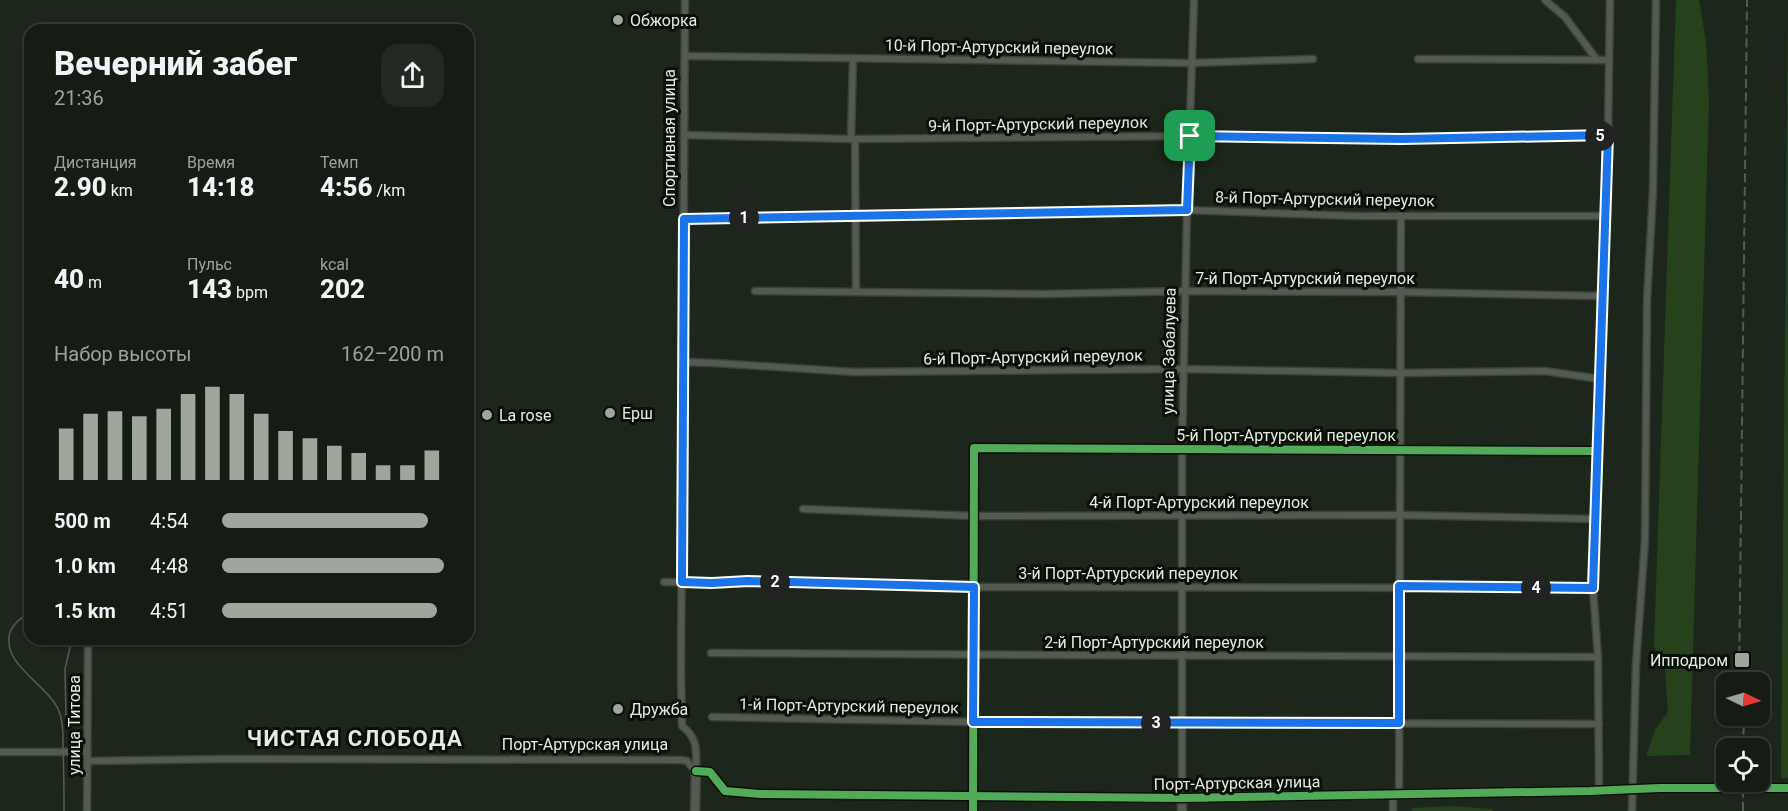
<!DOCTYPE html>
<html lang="ru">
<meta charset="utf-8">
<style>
body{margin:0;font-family:Roboto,sans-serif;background:#232922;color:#f1f3f6;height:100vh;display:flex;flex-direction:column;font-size:22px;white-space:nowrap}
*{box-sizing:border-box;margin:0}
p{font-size:20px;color:#9ea1a0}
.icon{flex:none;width:33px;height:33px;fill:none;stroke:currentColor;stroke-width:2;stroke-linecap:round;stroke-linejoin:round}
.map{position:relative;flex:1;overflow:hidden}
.panel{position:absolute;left:24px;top:24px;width:450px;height:621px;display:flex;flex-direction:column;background:#161c14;border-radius:18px;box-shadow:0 2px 4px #0004,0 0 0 2px #353a34}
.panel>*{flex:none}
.needle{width:39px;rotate:95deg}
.tools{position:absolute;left:1716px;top:672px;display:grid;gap:12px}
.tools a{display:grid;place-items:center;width:54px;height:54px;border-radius:12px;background:#161c14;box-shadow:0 2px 4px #0004,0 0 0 2px #353a34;font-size:30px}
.pin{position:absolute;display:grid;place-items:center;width:51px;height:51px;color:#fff;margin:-26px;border-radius:12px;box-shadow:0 3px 9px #0006}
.km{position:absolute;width:30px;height:30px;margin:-15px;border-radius:50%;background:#222;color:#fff;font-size:16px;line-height:30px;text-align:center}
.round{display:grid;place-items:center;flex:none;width:63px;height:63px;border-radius:18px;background:#232922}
.head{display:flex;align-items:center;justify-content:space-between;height:102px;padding:0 30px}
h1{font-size:33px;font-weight:800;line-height:45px}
.stats{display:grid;grid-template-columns:repeat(3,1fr);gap:9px;height:102px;padding:6px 30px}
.stats div{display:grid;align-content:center}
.stats b{font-size:26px;font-weight:800}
.stats small{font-size:16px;font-weight:400}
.stats p{font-size:16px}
.chart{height:168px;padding:12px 30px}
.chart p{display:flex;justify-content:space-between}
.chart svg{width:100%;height:108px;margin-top:6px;stroke:#9da79a;stroke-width:6}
ul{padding:0 30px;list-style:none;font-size:20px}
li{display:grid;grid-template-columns:96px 72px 1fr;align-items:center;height:45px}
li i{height:15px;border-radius:8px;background:#9da79a}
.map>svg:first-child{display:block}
.green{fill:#26421d}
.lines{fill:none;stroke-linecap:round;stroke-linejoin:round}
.street-casing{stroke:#3b4239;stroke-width:9}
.secondary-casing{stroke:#3b4239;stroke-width:11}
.street{stroke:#535a50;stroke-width:6}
.secondary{stroke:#535a50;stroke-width:8}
.tram{stroke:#565c54;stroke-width:1.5}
.rail{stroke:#565c54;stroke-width:2;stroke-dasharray:9 4.5;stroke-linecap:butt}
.cycleway-casing{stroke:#0a1008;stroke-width:11}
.cycleway{stroke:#51ab58;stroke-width:8}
.route-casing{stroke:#fff;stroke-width:12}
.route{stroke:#1a73e8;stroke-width:8}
.poi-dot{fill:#9da79a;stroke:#0a1008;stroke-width:2}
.labels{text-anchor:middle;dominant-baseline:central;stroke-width:6;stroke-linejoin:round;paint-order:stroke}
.poi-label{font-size:16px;fill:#e2ecdf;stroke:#0a1008;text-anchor:start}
.street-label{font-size:16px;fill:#e2ecdf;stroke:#0a1008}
.district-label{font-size:22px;font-weight:bold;letter-spacing:1.5px;fill:#e2ecdf;stroke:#0a1008}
</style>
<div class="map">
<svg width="1788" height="811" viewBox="0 0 1788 811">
<rect width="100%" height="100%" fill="#1d261a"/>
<g class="green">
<path d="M1676 0H1699L1706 41 1709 99 1690 755 1646 756 1655 730 1668 712 1665 669 1654 646Z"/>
<path d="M1788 0V778H1781Z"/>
<path d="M1452 806 1491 809 1493 811H1411L1413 808Z"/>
</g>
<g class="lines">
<g class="street-casing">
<g id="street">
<path d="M685 0 681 671 682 726C699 739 696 752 696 771"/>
<path d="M1545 0 1565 17 1597 60"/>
<path d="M685 56 1191 63 1313 59"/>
<path d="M1418 59 1609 60"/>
<path d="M685 135 851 139 1190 136 1402 139 1608 135"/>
<path d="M851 139 853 58"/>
<path d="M855 139 856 292"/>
<path d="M684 219 1187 210 1356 216H1605"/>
<path d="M755 291 1044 294 1185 291 1400 292 1602 296"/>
<path d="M683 362 714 363 854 372 1184 369 1400 373 1545 371 1600 379"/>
<path d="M803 509 974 516 1400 515 1595 519"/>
<path d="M664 582 712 583 748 581 974 587 1593 588"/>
<path d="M711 653C1007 657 1302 654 1598 657"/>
<path d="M712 717 973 722 1599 724"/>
<path d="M0 752H87"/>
<path d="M87 761 223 759 681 760 687 761 695 771"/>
<path d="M696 771 710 772 725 791 760 794 1182 798V448L1187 210 1194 0"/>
<path d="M1599 789 1598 657 1593 588 1608 135 1610 0"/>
<path d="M1399 793 1401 215"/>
<path d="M1393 795V811"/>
<path d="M87 811 88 639"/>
<path d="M973 811 974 448 1597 451"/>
<path d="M1632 811 1636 664 1645 540 1647 301 1653 190 1656 0"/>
</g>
</g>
<g class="secondary-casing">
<g id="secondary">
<path d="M695 811 696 771"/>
<path d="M1182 811V798L1590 791 1660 788H1788"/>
</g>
</g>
<use href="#street" class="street"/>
<use href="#secondary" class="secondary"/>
<g class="tram">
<path d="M30 613C21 617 14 623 10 632 0 666 52 686 60 714 64 726 63 739 63 751 64 771 64 791 64 811"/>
<path d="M66 721 65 669 72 639"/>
</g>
<g class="rail">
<path d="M1739 682 1747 0"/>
<path d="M1743 748 1744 716"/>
<path d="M1743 811V782"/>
</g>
<g class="cycleway-casing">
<g id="cycleway">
<path d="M696 771 710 772 725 791 760 794 1182 798 1590 791 1660 788H1788"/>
<path d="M973 811 974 448 1597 451"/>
</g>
</g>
<use href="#cycleway" class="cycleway"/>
</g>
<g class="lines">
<g class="route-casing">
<path id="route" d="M1608 135 1593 588 1399 586V723L973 722 974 587 748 581 712 583 682 582 684 219 1187 210 1190 136 1402 139Z"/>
</g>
<use href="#route" class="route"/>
</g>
<g class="poi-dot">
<circle cx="618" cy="20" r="6"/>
<circle cx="610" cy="413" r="6"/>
<circle cx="487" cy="415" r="6"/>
<rect x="1734" y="652" width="16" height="16" rx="3"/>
<circle cx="618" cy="709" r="6"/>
</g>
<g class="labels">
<g class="poi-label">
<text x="630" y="20">Обжорка</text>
<text x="622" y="413">Ерш</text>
<text x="499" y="415">La rose</text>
<text x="1728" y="660" text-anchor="end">Ипподром</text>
<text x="630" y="709">Дружба</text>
</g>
<g class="street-label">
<text transform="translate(999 47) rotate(1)">10-й Порт-Артурский переулок</text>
<text transform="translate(1038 124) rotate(-1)">9-й Порт-Артурский переулок</text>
<text transform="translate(669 138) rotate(-90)">Спортивная улица</text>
<text transform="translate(1325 199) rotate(1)">8-й Порт-Артурский переулок</text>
<text x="1305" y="278">7-й Порт-Артурский переулок</text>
<text transform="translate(1169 351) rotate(-89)">улица Забалуева</text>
<text transform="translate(1033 357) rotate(-1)">6-й Порт-Артурский переулок</text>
<text x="1286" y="435">5-й Порт-Артурский переулок</text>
<text x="1199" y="502">4-й Порт-Артурский переулок</text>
<text x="1128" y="573">3-й Порт-Артурский переулок</text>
<text x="1154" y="642">2-й Порт-Артурский переулок</text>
<text transform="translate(849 706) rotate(1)">1-й Порт-Артурский переулок</text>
<text transform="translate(74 725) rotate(-90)">улица Титова</text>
<text x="585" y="744">Порт-Артурская улица</text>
<text transform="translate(1237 783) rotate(-1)">Порт-Артурская улица</text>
</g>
<g class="district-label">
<text x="355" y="738">ЧИСТАЯ СЛОБОДА</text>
</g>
</g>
</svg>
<div class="tools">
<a><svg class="needle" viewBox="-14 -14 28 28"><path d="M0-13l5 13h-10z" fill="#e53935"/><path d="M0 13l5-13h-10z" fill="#9ea1a0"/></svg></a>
<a><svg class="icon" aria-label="locate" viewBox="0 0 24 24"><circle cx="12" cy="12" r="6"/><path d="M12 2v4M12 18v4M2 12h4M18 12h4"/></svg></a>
</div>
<div class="pin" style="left:1190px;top:136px;background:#1e9e55"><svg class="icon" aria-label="arrive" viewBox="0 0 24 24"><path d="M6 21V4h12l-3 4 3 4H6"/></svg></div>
<b class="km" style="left:744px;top:218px">1</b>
<b class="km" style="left:775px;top:582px">2</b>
<b class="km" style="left:1156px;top:723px">3</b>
<b class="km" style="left:1536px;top:588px">4</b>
<b class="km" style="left:1600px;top:136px">5</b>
<section class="panel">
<div class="head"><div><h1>Вечерний забег</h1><p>21:36</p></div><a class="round"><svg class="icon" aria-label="share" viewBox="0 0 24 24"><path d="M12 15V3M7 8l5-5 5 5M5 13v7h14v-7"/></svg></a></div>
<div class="stats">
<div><p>Дистанция</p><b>2.90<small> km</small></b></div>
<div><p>Время</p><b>14:18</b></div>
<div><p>Темп</p><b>4:56<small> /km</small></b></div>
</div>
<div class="stats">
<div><b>40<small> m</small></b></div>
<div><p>Пульс</p><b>143<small> bpm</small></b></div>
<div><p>kcal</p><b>202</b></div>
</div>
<div class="chart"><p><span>Набор высоты</span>162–200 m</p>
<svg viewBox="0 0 160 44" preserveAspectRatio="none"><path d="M5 44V23M15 44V17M25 44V16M35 44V18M45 44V15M55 44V9M65 44V6M75 44V9M85 44V17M95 44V24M105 44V27M115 44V30M125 44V33M135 44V38M145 44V38M155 44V32"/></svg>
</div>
<ul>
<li><b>500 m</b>4:54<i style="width:93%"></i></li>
<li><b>1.0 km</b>4:48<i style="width:100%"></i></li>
<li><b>1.5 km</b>4:51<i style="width:97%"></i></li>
</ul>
</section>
</div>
